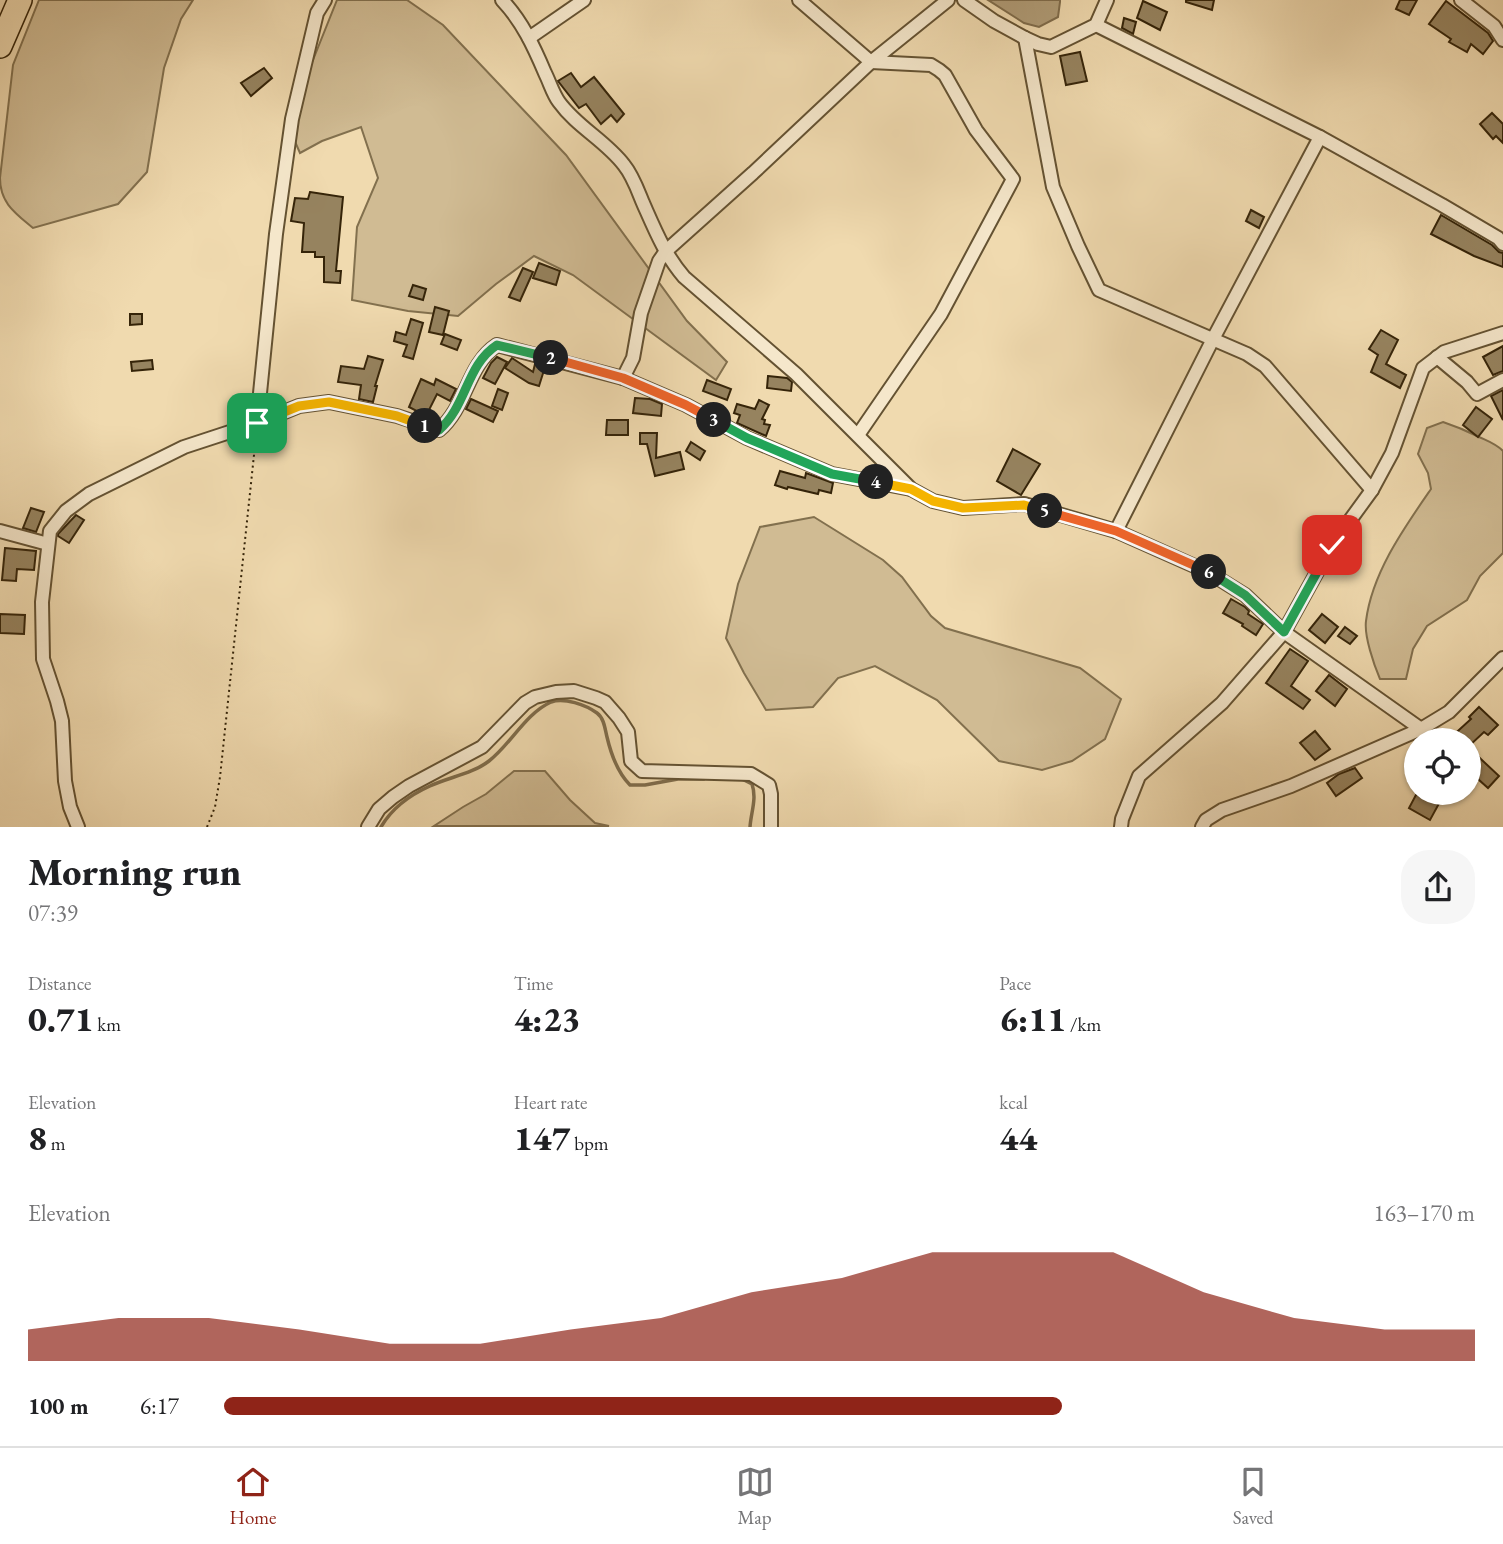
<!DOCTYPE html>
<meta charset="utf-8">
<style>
body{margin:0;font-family:"EB Garamond",serif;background:#f6f6f6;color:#202124;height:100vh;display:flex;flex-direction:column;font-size:26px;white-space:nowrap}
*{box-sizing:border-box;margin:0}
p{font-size:23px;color:#757577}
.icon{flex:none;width:38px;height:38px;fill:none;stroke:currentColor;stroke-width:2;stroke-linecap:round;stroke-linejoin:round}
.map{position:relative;height:827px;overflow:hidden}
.side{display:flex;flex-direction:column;background:#fff;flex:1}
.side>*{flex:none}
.controls{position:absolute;left:1404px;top:728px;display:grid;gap:14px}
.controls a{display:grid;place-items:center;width:77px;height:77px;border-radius:50%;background:#fff;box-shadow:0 2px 5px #0004;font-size:35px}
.pin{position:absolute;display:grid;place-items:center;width:60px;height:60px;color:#fff;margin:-30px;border-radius:14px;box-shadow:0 4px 10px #0006}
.km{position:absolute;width:35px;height:35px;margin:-18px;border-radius:50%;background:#222;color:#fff;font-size:19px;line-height:35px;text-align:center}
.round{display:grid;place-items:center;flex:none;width:74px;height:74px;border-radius:28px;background:#f6f6f6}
.head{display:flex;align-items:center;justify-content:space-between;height:119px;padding:0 28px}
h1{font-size:38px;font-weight:800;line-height:52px}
.metrics{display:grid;grid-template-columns:repeat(3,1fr);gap:10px;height:119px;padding:7px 28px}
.metrics div{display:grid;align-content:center}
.metrics b{font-size:35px;font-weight:800}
.metrics small{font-size:19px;font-weight:400}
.metrics p{font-size:19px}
.chart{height:196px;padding:14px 28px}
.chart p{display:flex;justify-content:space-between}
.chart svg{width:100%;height:126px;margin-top:7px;fill:#8f2418;opacity:.7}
ul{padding:0 28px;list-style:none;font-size:23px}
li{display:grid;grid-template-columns:112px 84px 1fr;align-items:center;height:52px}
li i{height:18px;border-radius:9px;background:#8f2418}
.menu{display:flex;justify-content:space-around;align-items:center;height:98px;border-top:2px solid #e0e0e0;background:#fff;font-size:19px;color:#757577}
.menu a{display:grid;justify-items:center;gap:4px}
.menu .on{color:#8f2418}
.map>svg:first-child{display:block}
.green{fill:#d0bb93;stroke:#82704e;stroke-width:2}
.water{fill:#b09c77;stroke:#7f6c4b;stroke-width:2}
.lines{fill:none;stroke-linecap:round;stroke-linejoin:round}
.stream{stroke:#7f6c4b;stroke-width:3.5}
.building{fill:#96835f;stroke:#352409;stroke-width:2}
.street-casing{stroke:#645232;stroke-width:16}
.highway-casing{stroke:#352409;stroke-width:26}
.path{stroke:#352409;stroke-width:2;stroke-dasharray:2 3.5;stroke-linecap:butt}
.street{stroke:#f5e7cb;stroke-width:12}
.highway{stroke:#f0daaf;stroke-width:23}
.split-1-casing{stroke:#fff;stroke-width:14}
.split-2-casing{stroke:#fff;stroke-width:14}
.split-3-casing{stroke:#fff;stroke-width:14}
.split-4-casing{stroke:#fff;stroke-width:14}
.split-5-casing{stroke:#fff;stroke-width:14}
.split-6-casing{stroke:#fff;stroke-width:14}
.split-7-casing{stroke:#fff;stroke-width:14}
.split-1{stroke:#f5b400;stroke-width:9}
.split-2{stroke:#22a559;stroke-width:9}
.split-3{stroke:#f0652b;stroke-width:9}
.split-4{stroke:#22a559;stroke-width:9}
.split-5{stroke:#f5b400;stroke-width:9}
.split-6{stroke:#f0652b;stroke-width:9}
.split-7{stroke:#22a559;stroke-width:9}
</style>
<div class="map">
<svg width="1503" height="827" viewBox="0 0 1503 827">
<rect width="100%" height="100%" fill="#f0daaf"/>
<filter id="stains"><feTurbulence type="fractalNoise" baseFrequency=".00286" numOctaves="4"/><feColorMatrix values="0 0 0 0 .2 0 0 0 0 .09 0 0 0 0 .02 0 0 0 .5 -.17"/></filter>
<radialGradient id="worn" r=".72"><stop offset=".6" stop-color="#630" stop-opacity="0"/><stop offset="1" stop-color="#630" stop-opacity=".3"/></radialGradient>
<g class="green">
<path d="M39 0H193L181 19 164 68 147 172 118 204 33 228C15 213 0 203 0 178L13 65Z"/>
<path d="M337 0H407L443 25 566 155 687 321 727 362 716 380 573 275 534 256 496 284 458 316 408 311 352 300 357 227 378 178 361 127 322 141 300 153 289 128 301 90Z"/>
<path d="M1443 422C1455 426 1465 430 1477 436 1487 441 1495 443 1503 451V553L1480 576 1467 600 1427 626 1413 649 1406 679H1380C1374 665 1364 636 1366 621 1372 573 1404 528 1431 489L1428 473 1418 454 1427 428Z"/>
<path d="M814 517 883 560 902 577 931 616 945 628 1080 668 1121 699 1105 739 1072 761 1042 770 999 761 937 700 875 666 838 678 813 707 766 710 744 673 726 638 738 584 760 527Z"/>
<path d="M514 771H545L570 800 595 823 609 826H434L463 807 486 794Z"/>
</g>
<path class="water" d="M988 0H1060V2L1058 17 1039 27 1024 23Z"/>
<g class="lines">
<g class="stream">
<path d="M740 778 752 784C757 799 751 812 750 827"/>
<path d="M381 827C392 808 410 795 430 786 449 777 472 774 489 761 511 744 525 714 551 702 564 697 586 705 597 713 604 718 605 729 607 737 611 754 617 772 630 785H645L678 779H704"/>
</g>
</g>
<g class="building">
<path d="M1186 0H1214L1212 10 1186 2Z"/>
<path d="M1400 0H1417L1409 15 1396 9Z"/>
<path d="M1143 1 1167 12 1160 30 1137 18Z"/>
<path d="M1446 1 1488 33 1493 41 1483 54 1471 44 1467 52 1449 42 1451 39 1429 24Z"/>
<path d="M1124 18 1136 22 1133 34 1122 28Z"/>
<path d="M1080 52 1087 81 1066 85 1060 56Z"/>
<path d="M264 68 272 78 251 96 241 83Z"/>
<path d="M571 73 581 87 594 77 624 114 617 122 611 115 601 124 586 104 579 108 558 81Z"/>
<path d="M1492 113 1503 124V143L1496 136 1493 139 1480 124Z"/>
<path d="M310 192 343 197 336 271H341L340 283 324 282V257H315V252H302L304 223 291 221 295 198 308 199Z"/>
<path d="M1251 210 1264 217 1259 228 1246 221Z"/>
<path d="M1441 215 1492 245 1499 252 1503 253V267L1474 256 1431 234Z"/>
<path d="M539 263 560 271 556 285 533 278Z"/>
<path d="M523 268 533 272 520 301 509 297Z"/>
<path d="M413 285 426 289 423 300 409 296Z"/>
<path d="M435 307 449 311 443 335 429 332Z"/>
<path d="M130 314H142V324L130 325Z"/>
<path d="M411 319 423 323 413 359 403 356 407 345 394 341 396 332 406 335Z"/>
<path d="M1381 330 1398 340 1386 364 1406 375 1400 388 1371 372 1378 355 1369 349Z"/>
<path d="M445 334 461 340 457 350 441 344Z"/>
<path d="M1503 346V371L1493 375 1483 357Z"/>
<path d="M368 356 383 360 375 386H377L373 402 359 399 361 385 338 382 341 366 364 369Z"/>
<path d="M497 357 507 362 495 384 483 378 491 363Z"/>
<path d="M512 358 533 372 535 364 545 367 539 386 529 383 505 368Z"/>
<path d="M152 360 153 369 132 371 131 362Z"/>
<path d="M768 376 787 378 792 382 791 391 767 388Z"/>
<path d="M421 379 434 385 436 379 456 389 450 401 437 394 426 416 409 407Z"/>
<path d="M707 380 731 389 727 400 703 391Z"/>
<path d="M498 389 508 393 502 410 492 406Z"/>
<path d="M1503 390V420L1491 396Z"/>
<path d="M635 398 650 399 662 404 661 416 633 413Z"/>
<path d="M471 399 498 411 493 422 466 409Z"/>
<path d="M759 400 769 405 762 419 765 420 764 424 770 425 766 436 737 423 740 415 734 413 737 404 755 409Z"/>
<path d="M1476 407 1492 419 1478 437 1463 425Z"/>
<path d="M607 420H628V435H606Z"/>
<path d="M640 433H657L656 458 680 452 684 469 655 476 647 444H640Z"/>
<path d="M691 442 705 451 700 460 686 451Z"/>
<path d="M1013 449 1040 464 1021 495 997 481Z"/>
<path d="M780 471 805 478 806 473 833 483 831 493 819 490 818 494 788 487 787 489 775 485Z"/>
<path d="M31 508 44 512 36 532 23 528Z"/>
<path d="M76 515 84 520 69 543 58 536V534Z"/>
<path d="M5 548 36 551 34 570 17 569 16 581 2 580Z"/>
<path d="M1231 599 1245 607 1249 611 1248 614 1263 624 1256 635 1242 626 1243 624 1223 613Z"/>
<path d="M0 614 25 615 24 634 0 633Z"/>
<path d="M1322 614 1338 627 1325 643 1309 630Z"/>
<path d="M1345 627 1357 636 1350 644 1338 636Z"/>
<path d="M1290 649 1308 661 1291 686 1310 700 1303 709 1266 683Z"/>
<path d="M1329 675 1347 689 1335 706 1316 691Z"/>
<path d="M1479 707 1498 725 1488 735 1484 732 1468 747V740H1448L1471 719 1469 717Z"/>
<path d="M1315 731 1330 749 1315 760 1300 743Z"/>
<path d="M1468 747 1499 776 1488 788 1468 770Z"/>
<path d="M1355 768 1362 778 1336 796 1327 783 1339 774Z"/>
<path d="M1417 793H1432L1442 798 1430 820 1409 808Z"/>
</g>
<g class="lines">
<g class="street-casing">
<g id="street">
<path d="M502 0C522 21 534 47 545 73 550 83 553 94 559 102 577 127 606 141 624 165 633 176 638 191 643 203 655 230 665 255 684 277L796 374 911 489 933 501 963 508 1024 504 1116 531 1208 572 1245 595 1284 632 1421 729"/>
<path d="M799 0 871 62 931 65 939 70 945 75 976 130 1013 179 941 314 858 435"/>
<path d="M964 0 994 21 1025 38 1038 44 1051 47 1096 25 1107 0"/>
<path d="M1461 0 1494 26 1503 40"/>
<path d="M1096 25 1320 137 1442 205 1498 238 1503 244"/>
<path d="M529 38 584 0"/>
<path d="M1025 38 1053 187 1078 246 1099 290 1247 354 1265 366 1372 490"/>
<path d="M1437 357 1467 382 1477 394 1503 380"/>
<path d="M623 378 633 358 641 313 659 261 666 251 753 173 871 62 948 0"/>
<path d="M257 423 276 234 292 119 317 13 325 0"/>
<path d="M0 531 48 544"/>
<path d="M1116 531 1213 339 1320 137"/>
<path d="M78 827 70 807 65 781 62 721 57 701 43 659 42 602 50 531 66 511 89 494 184 447 257 423 299 406 329 402 397 416 439 430C467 406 467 365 497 345L623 378 686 405 747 438 832 474 911 489"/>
<path d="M368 827 379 809 393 797 409 786 482 747 525 703 535 697 556 692 574 691 596 698 605 702 619 718 628 732 631 761 642 771 751 774 769 785 771 794V827"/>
<path d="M1121 827 1122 819 1139 776 1222 703 1284 632 1332 545 1372 490 1392 453 1423 368 1444 352 1503 333"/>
<path d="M1202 827 1206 820 1222 810 1291 786 1421 729 1449 712 1503 658"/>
</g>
</g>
<g class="highway-casing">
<path id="highway" d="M0 46 20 0"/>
</g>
<path class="path" d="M207 827 215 807 220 777 256 436"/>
<use href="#street" class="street"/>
<use href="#highway" class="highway"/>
</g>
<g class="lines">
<g class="split-1-casing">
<path id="split-1" d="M257 423 299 406 329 402 397 416 425 426"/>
</g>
<g class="split-2-casing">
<path id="split-2" d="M425 426 439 430C467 406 466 365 497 345L551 358"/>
</g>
<g class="split-3-casing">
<path id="split-3" d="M551 358 623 378 686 405 714 420"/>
</g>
<g class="split-4-casing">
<path id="split-4" d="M714 420 747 438 832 474 876 482"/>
</g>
<g class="split-5-casing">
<path id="split-5" d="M876 482 911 489 933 501 963 508 1024 505 1045 511"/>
</g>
<g class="split-6-casing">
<path id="split-6" d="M1045 511 1116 531 1209 572"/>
</g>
<g class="split-7-casing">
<path id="split-7" d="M1209 572 1245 595 1284 632 1332 545"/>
</g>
<use href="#split-1" class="split-1"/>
<use href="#split-2" class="split-2"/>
<use href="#split-3" class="split-3"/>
<use href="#split-4" class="split-4"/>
<use href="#split-5" class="split-5"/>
<use href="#split-6" class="split-6"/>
<use href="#split-7" class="split-7"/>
</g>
<rect width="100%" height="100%" filter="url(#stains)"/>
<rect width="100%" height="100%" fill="url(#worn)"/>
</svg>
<div class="controls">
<a><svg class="icon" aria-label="locate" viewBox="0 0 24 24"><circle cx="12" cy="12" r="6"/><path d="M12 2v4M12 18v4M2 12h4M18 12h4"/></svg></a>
</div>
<div class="pin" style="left:257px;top:423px;background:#1e9e55"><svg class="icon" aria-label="arrive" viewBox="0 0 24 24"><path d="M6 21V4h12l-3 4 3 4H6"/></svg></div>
<div class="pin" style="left:1332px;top:545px;background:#d93025"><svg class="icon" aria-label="check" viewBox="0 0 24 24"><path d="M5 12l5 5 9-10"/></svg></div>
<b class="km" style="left:425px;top:426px">1</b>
<b class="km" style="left:551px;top:358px">2</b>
<b class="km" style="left:714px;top:420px">3</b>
<b class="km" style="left:876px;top:482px">4</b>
<b class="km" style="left:1045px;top:511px">5</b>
<b class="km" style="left:1209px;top:572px">6</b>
</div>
<section class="side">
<div class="head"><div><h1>Morning run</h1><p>07:39</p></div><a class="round"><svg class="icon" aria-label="share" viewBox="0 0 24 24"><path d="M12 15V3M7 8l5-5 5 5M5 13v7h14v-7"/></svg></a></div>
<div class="metrics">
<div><p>Distance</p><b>0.71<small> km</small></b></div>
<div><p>Time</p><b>4:23</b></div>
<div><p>Pace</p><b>6:11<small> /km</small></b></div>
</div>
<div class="metrics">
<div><p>Elevation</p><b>8<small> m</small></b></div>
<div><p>Heart rate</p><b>147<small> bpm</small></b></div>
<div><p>kcal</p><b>44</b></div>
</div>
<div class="chart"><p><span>Elevation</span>163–170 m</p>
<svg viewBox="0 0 160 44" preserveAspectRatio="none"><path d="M0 44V33L10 29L20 29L30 33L40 38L50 38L60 33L70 29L80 20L90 15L100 6L110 6L120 6L130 20L140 29L150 33L160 33V44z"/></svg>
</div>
<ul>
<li><b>100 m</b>6:17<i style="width:67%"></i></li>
</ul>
</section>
<nav class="menu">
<a class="on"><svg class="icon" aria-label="home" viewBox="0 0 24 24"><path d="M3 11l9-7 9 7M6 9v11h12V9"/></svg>Home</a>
<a><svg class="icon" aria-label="map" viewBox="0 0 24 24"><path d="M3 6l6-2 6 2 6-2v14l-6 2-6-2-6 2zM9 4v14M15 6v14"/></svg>Map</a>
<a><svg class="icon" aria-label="saved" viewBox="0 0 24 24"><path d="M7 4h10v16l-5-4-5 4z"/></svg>Saved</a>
</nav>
